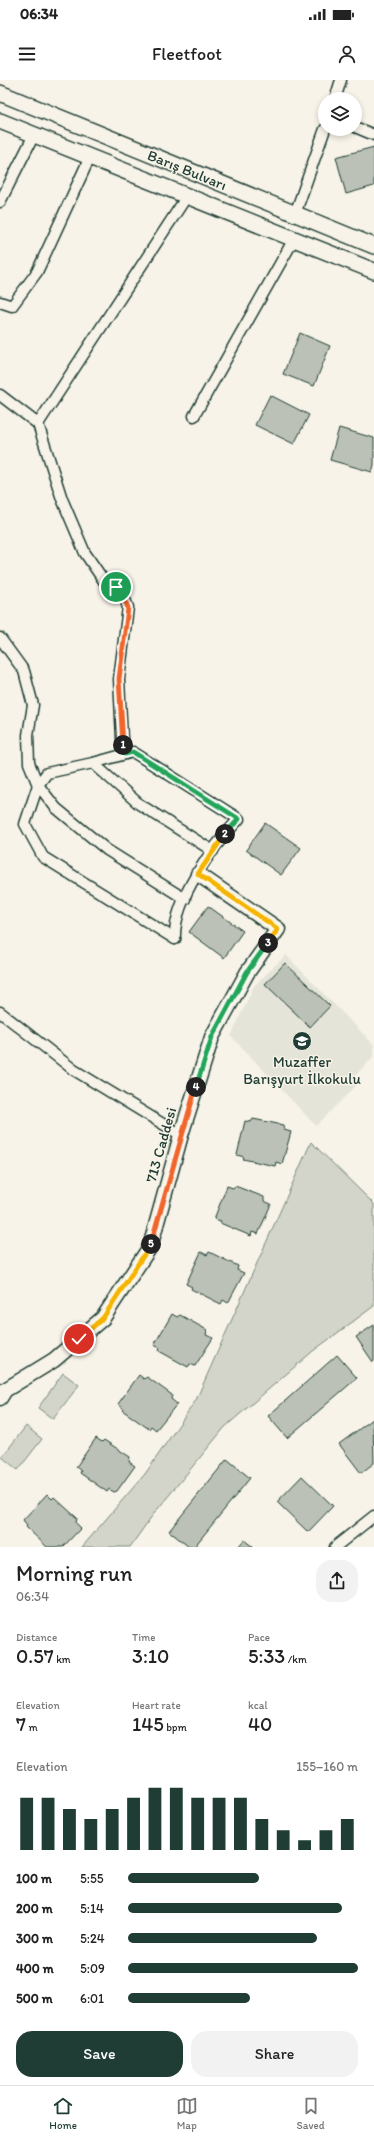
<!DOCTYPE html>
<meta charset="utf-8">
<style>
body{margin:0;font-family:Itim,sans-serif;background:#f2f2f2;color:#222;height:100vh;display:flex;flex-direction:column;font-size:15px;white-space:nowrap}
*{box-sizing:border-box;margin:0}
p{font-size:13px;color:#767676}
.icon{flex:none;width:22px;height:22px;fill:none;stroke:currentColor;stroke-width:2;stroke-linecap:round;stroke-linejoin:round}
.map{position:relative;height:1467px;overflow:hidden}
.side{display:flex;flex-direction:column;background:#fff;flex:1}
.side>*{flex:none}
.buttons{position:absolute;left:318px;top:12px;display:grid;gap:8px}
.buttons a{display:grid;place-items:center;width:44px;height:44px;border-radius:50%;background:#fff;box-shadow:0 2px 6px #0003;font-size:20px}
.pin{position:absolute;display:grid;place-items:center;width:34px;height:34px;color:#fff;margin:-17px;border:2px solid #fff;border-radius:50%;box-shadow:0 1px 4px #0007}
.km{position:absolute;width:20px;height:20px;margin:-10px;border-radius:50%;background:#222;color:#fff;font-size:11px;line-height:20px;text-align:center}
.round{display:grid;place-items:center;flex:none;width:42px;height:42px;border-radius:16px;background:#f2f2f2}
.head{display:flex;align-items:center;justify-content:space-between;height:68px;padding:0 16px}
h1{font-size:22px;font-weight:600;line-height:30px}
.metrics{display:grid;grid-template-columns:repeat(3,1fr);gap:6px;height:68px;padding:4px 16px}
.metrics div{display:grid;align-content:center}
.metrics b{font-size:20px;font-weight:600}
.metrics small{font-size:11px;font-weight:400}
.metrics p{font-size:11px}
.chart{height:112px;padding:8px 16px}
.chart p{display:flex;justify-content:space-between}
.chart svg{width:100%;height:72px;margin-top:4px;stroke:#1f3d34;stroke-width:6}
.action{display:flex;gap:8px;margin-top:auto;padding:8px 16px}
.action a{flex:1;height:46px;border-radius:16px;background:#1f3d34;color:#fff;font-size:16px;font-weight:600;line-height:46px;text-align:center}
.action a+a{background:#f2f2f2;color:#222}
ul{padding:0 16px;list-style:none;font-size:13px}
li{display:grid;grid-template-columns:64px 48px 1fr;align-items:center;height:30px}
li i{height:10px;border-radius:5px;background:#1f3d34}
.status{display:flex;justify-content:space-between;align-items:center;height:28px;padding:0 20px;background:#fff;direction:ltr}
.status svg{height:11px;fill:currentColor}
header{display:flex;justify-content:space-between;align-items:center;height:52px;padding:0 16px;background:#fff;font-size:18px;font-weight:600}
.dock{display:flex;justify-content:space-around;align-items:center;height:56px;border-top:1px solid #e0e0e0;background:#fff;font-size:11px;color:#767676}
.dock a{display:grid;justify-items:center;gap:2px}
.dock .current{color:#1f3d34}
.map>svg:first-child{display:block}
.built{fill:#e5e4d9}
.green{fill:#d3d5ca;stroke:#79897f}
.building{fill:#bbc1b6;stroke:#1f3d34}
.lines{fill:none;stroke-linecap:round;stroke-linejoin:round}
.street-casing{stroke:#1f3d34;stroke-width:13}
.secondary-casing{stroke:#1f3d34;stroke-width:17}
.primary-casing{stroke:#1f3d34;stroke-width:18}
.street{stroke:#f7f3e8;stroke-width:10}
.secondary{stroke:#f7f3e8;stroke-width:14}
.primary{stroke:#f7f3e8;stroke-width:15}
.split-1-casing{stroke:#fff;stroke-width:8}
.split-2-casing{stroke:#fff;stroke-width:8}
.split-3-casing{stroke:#fff;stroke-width:8}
.split-4-casing{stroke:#fff;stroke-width:8}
.split-5-casing{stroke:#fff;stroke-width:8}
.split-6-casing{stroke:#fff;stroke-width:8}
.split-1{stroke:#f0652b;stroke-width:5}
.split-2{stroke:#22a559;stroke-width:5}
.split-3{stroke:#f5b400;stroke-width:5}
.split-4{stroke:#22a559;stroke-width:5}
.split-5{stroke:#f0652b;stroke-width:5}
.split-6{stroke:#f5b400;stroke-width:5}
.labels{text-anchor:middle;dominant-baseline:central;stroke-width:3;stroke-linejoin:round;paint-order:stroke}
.street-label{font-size:15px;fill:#1f3d34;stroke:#f7f3e8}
.poi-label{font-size:15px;fill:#1f3d34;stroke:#f7f3e8}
</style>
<div class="status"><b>06:34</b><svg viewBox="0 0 49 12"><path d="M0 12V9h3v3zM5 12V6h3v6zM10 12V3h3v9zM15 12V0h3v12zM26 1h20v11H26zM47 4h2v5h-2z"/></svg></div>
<header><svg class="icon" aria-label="menu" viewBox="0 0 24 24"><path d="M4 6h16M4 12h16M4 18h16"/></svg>Fleetfoot<svg class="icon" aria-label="person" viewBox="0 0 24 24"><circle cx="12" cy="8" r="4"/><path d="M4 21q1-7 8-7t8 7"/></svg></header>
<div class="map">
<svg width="374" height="1467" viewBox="0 0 374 1467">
<rect width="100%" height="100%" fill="#f7f3e8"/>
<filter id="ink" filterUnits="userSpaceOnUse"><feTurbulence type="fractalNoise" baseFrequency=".025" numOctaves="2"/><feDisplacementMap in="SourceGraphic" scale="8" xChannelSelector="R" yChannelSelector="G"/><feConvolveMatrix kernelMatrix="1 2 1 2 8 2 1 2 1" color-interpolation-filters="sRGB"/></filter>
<g filter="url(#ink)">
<path class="built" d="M286 875 374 965V976L355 996 361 1001 316 1046 231 956 254 906Z"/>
<g class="green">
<path d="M311 1062 374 1124V1226L313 1271 225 1347 152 1436 130 1467H82L145 1394 196 1320Z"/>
<path d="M63 1293 79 1305 53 1339 38 1328Z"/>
<path d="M26 1346 42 1359 18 1390 2 1377Z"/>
</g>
<g class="building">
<path d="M374 67V106L346 114 336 77Z"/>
<path d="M300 253 330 266 314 306 283 294Z"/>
<path d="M270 315 309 335 294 364 255 345Z"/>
<path d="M339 348 374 358V385L372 392 330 380Z"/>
<path d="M265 743 301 768 281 795 246 770Z"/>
<path d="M208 826 243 851 224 878 189 852Z"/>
<path d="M285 883 330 926 310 947 265 904Z"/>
<path d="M253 1039 283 1045 284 1050 291 1052 282 1084 276 1082 275 1086 243 1079 244 1077 237 1075 245 1041 251 1042Z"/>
<path d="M227 1106 233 1108 235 1106 264 1117V1121L271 1124 258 1154 252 1152 251 1156 220 1143 221 1141 214 1139Z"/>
<path d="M201 1172 207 1175 209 1172 238 1186 237 1190 244 1193 228 1223 223 1220 221 1224 191 1209 192 1207 186 1204Z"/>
<path d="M172 1234 177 1237 180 1235 207 1250 206 1255 213 1258 195 1286 190 1284 188 1287 159 1271 160 1268 154 1265Z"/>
<path d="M374 1245V1281L373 1282 356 1257Z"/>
<path d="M337 1275 357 1298 287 1358 268 1336Z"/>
<path d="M139 1295 144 1299 147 1297 172 1315 171 1319 177 1324 156 1350 151 1346 149 1349 122 1330 123 1328 118 1324Z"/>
<path d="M373 1339 374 1383 361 1393 339 1364Z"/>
<path d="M96 1358 102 1362 104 1360 130 1377 129 1382 135 1386 117 1411 114 1412 109 1409 107 1412 80 1393 81 1391 76 1387Z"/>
<path d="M227 1379 250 1398 194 1467H189L169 1451Z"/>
<path d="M302 1396 333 1426 308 1452 277 1422Z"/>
<path d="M47 1414 52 1419 54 1417 77 1438 76 1443 81 1448 63 1467H47L26 1447 27 1445 23 1440Z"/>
<path d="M244 1460 253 1467H238Z"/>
</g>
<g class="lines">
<g class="street-casing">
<g id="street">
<path d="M335 19 341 0"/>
<path d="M355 47 374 55"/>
<path d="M0 122 34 55"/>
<path d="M295 134 325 49"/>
<path d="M0 222 12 226 37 192 90 77"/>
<path d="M0 315 38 344"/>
<path d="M194 336 294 159"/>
<path d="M0 558 24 591 33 625 28 655 29 683 38 705 47 693 93 683 139 724 213 771"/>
<path d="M125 674 122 659 119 599 128 527 121 509 104 501 85 473 62 419 38 344 187 116"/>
<path d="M93 683 133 672 239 739C213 766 173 820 175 859"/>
<path d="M175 859 43 777 25 744 38 705 56 728 107 770 185 819"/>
<path d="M0 932 74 990 181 1055"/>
<path d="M335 1467 374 1436"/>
</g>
</g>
<g class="secondary-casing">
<path id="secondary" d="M0 1318 5 1310 54 1280 103 1238 150 1167 181 1055 212 957 247 893 278 849 198 794"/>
</g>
<g class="primary-casing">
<g id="primary">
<path d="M0 13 374 166"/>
<path d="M0 41 374 191"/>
</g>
</g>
<use href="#street" class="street"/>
<use href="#secondary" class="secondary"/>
<use href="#primary" class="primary"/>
</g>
</g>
<g class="lines" filter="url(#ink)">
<g class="split-1-casing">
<path id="split-1" d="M116 507 121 510 128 528 119 599 123 665"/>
</g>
<g class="split-2-casing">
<path id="split-2" d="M123 665 125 674 133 672 239 739 225 754"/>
</g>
<g class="split-3-casing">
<path id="split-3" d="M225 754 198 794 278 849 268 863"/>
</g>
<g class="split-4-casing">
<path id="split-4" d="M196 1007 212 957 247 892 268 863"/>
</g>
<g class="split-5-casing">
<path id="split-5" d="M151 1164 196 1007"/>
</g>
<g class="split-6-casing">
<path id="split-6" d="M79 1259 103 1238 151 1164"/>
</g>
<use href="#split-1" class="split-1"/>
<use href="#split-2" class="split-2"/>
<use href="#split-3" class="split-3"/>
<use href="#split-4" class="split-4"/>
<use href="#split-5" class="split-5"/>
<use href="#split-6" class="split-6"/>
</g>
<defs>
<g id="school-disc" transform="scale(1)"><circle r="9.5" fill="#1f3d34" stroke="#f7f3e8"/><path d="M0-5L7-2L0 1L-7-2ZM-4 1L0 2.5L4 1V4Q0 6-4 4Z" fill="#fff"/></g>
</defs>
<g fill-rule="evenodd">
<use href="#school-disc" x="302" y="961"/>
</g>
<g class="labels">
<g class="street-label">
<text transform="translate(187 90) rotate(22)">Barış Bulvarı</text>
<text transform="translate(161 1065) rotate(-74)">713 Caddesi</text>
</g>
<g class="poi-label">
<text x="302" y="982">Muzaffer<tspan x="302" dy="17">Barışyurt İlkokulu</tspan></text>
</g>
</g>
</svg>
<div class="buttons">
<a><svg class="icon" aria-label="layers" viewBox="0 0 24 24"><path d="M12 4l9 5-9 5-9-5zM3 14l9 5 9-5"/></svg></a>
</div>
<div class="pin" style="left:116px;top:507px;background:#1e9e55"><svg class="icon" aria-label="arrive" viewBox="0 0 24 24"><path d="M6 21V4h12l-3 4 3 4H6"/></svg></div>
<div class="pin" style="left:79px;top:1259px;background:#d93025"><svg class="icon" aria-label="check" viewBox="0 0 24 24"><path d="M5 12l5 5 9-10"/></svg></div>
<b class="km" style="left:123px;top:665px">1</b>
<b class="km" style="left:225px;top:754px">2</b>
<b class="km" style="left:268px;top:863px">3</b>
<b class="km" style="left:196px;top:1007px">4</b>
<b class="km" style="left:151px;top:1164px">5</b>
</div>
<section class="side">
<div class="head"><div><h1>Morning run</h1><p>06:34</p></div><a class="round"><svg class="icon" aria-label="share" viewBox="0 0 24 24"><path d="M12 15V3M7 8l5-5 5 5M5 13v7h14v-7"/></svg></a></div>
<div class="metrics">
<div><p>Distance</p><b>0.57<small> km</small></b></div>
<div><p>Time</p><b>3:10</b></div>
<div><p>Pace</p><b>5:33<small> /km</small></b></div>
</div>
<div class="metrics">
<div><p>Elevation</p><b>7<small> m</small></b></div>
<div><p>Heart rate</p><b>145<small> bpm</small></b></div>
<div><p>kcal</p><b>40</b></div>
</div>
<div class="chart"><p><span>Elevation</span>155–160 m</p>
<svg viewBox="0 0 160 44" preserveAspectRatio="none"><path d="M5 44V12M15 44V12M25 44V19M35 44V25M45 44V19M55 44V12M65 44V6M75 44V6M85 44V12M95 44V12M105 44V12M115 44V25M125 44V32M135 44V38M145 44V32M155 44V25"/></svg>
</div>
<ul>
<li><b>100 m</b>5:55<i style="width:57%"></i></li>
<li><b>200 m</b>5:14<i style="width:93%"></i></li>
<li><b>300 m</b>5:24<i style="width:82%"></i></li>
<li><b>400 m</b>5:09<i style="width:100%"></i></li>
<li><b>500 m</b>6:01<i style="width:53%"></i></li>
</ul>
<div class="action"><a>Save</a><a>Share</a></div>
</section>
<nav class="dock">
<a class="current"><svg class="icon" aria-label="home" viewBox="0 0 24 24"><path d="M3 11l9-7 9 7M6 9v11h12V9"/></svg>Home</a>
<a><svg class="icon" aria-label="map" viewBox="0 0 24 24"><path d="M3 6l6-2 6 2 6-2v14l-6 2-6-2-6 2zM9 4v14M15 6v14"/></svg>Map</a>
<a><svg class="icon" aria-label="saved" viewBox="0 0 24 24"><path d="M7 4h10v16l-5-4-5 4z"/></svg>Saved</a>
</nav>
